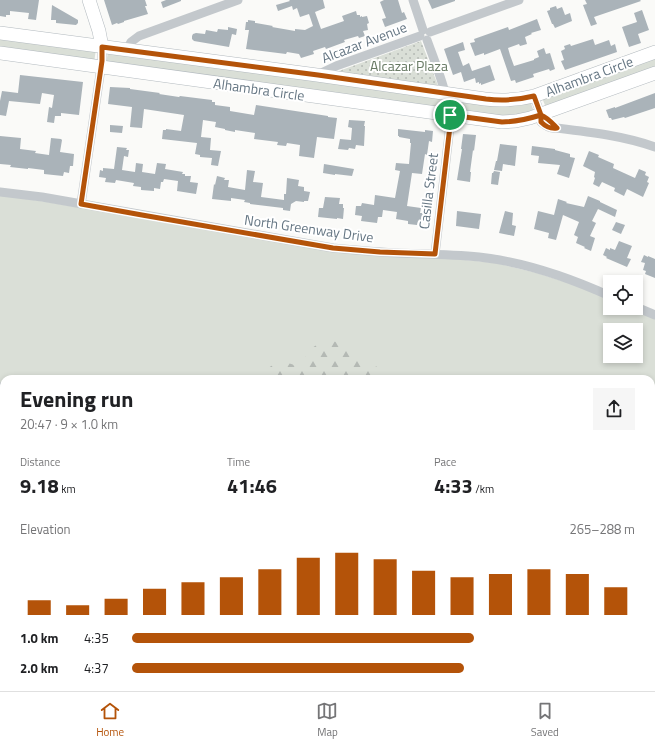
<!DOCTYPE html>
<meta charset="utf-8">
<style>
body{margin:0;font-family:"Titillium Web",sans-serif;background:#f6f6f6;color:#202124;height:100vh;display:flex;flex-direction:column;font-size:15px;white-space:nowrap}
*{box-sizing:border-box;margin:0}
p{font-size:13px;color:#757577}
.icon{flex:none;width:22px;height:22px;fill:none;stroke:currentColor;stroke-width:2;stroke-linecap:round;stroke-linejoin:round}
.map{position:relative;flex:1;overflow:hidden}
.panel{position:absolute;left:0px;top:375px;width:655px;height:316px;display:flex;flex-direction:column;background:#fff;border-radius:12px 12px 0 0;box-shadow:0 2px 6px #0003}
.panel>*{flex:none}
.buttons{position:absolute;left:603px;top:275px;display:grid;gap:8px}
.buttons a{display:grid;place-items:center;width:40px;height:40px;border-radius:0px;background:#fff;box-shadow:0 2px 6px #0003;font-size:20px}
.pin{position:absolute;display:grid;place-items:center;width:34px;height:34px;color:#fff;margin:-17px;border:2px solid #fff;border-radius:50%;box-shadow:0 1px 4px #0007}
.round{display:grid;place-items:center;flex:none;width:42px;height:42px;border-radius:0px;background:#f6f6f6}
.overview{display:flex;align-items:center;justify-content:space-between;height:68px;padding:0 20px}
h1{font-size:22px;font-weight:700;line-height:30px}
.figures{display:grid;grid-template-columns:repeat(3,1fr);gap:6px;height:68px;padding:4px 20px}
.figures div{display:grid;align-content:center}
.figures b{font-size:20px;font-weight:700}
.figures small{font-size:11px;font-weight:400}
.figures p{font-size:11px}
.chart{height:112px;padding:8px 20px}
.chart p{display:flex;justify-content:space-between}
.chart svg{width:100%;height:72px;margin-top:4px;stroke:#b45309;stroke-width:6}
ul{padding:0 20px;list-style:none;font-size:13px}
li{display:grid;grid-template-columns:64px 48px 1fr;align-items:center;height:30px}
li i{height:10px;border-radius:5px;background:#b45309}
.tab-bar{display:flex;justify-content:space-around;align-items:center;height:56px;border-top:1px solid #e0e0e0;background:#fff;font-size:11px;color:#757577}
.tab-bar a{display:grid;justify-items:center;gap:2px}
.tab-bar .selected{color:#b45309}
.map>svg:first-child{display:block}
.grass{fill:#dadfd7;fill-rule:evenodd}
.forest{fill:url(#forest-firs)}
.park{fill:url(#park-dots)}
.building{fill:#aab3b9}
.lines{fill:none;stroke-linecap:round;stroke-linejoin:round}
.secondary-casing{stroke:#b3babf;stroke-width:14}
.lane{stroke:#c3c8cc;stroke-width:4.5}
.street{stroke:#c3c8cc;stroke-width:9}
.secondary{stroke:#fff;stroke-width:13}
.route-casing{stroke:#fff;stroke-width:8}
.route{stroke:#b45309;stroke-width:5}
.labels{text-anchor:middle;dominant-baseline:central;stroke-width:4;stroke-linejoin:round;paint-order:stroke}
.street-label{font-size:14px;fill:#657683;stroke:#fff}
.park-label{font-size:14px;fill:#687a64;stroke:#fff}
</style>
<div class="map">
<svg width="655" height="691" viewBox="0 0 655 691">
<defs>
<pattern id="forest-firs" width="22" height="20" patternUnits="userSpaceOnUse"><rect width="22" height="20" fill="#dadfd7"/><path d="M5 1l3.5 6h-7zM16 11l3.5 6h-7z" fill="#b4b9b4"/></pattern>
<pattern id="park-dots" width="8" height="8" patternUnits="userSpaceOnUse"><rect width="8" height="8" fill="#dadfd7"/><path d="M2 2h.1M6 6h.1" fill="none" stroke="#b4b9b4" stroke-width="1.8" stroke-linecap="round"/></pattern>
</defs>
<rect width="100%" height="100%" fill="#fafaf8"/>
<g class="grass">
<path d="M0 36 96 49 94 63 0 51Z"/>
<path d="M108 51 442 98 446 110 106 65Z"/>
<path d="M655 56V70L547 110 542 98Z"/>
<path d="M456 99 530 101 535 114 508 118 458 111Z"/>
<path d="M0 195 47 202 264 240 496 263 537 273 581 287 610 299V308H629L655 319V409L651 410V379H4V385L0 384ZM610 330H636V356H610Z"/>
</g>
<path class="forest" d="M332 341C348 344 346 350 357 359 362 363 364 361 369 362 377 364 381 371 380 379H262C266 367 275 361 288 363 292 364 296 366 300 365 310 350 312 343 332 341Z"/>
<path class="park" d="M421 41 439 88 328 75Z"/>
<g class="building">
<path d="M0 0H39L36 20 28 19 29 13 10 11V15H6V17L0 16Z"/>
<path d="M104 0H145L147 6H145L148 14 124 21V22L118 24 117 23 112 25Z"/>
<path d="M166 0H181V1L163 8 161 2Z"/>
<path d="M289 0H323L325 8 315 12 321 29 344 21 342 16 356 11 357 15H360V17L362 16V17L367 16 369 23 367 24 368 30 363 31 365 36 359 38 358 36 344 40 345 42 326 49 325 47 313 51 314 54 301 58 299 54 287 52 286 54 246 49 249 30H245L246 22H248V20L255 21V23H256L273 26 272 27 295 31V29L305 30 313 26 309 14 300 17 297 8 293 10 292 6 278 11 276 5 290 1Z"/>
<path d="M384 0H398L402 13 404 12 407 19 385 27 382 19 386 18 380 2Z"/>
<path d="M428 0H455V1L432 9Z"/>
<path d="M585 0H640L641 1 594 17 597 24 591 26 583 5 587 4Z"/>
<path d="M52 5 78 20V23L76 25 56 23V20H51Z"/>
<path d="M556 6 557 9 562 7 565 15 570 13 572 21 555 28 553 24H552L547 11 550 10V8Z"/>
<path d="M642 10 649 30 638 34 641 43 629 47 622 27 637 22 634 13Z"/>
<path d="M537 19 541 30 531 33 532 34 525 37 527 44 520 46 519 44 508 48 510 55 514 66 534 60V59L539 57 537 51 544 48 546 54 550 53 555 69 550 71 549 69 533 74 534 77 516 83 515 80 511 81 500 49 484 55V53L475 56 470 43 475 42 474 39 508 27 509 30Z"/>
<path d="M228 27 237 29 236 35 232 34 229 47 194 41 192 39V36L193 34 196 33 205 34 206 30 217 32 218 29 228 30Z"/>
<path d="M593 39 595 45 609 40 611 46 615 44 617 52 565 70 561 61 564 60 561 51 565 49 564 46 570 44 571 46Z"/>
<path d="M463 42 465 50 458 52 463 66 469 63 472 71 490 65 495 80 481 85V83L479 84V82L476 83 475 78 464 82 461 72 453 75 444 49Z"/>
<path d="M20 75 83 82 79 115 61 113V116H55L54 123 47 122 49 107 52 108 54 95 42 93 40 104 9 101 6 116 0 115V101L2 91 18 93Z"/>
<path d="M110 87 130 88V89L160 93 159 94 179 97 180 96 212 100V102H215V105L230 107V111L254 115 256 105 328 116V117L337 118 334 139 317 137 314 158 299 156 300 145 287 143 286 146 277 145 278 142 254 139 255 133 235 130V132L225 130V129L215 127 216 122 203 120 201 137 211 138 210 150 221 151 218 166 211 165 212 158 200 157V155L195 154 197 143 162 139 163 130H166V129L181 131 184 115 144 109 142 128 130 127 132 107 108 104Z"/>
<path d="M655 93V108L625 118 624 117 612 120 611 118H609L606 110 615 107V108Z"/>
<path d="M349 120 365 121 364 126H365L364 146 356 145 355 149 349 148 348 150 338 149 340 139 351 140 352 128 348 127Z"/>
<path d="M110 125 123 126 122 133 110 132Z"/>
<path d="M398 129 425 132V130L433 131 432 142 429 141 427 155 425 154 422 174 412 173 407 206 421 208 420 213H424L422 221H418L417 225 408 224V221L396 219 397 212 383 210 382 217H378L377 223 361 221 362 216 355 215 356 206H361L362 203 374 205 375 195 395 198 400 171 395 170 396 163 409 164 411 143H410V139L399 137V136H398Z"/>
<path d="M463 134 476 135 474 151 473 150 470 172H471L470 182 457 180 462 149H461Z"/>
<path d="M0 136 21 138 20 149 36 151 35 153 49 155 51 138 61 139 62 140 60 152 74 154 73 166H70L69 173 64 172 63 176 44 174V170L28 168V169L10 167 11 165 0 164Z"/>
<path d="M500 144 517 146 515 166 503 164 502 171 494 170 496 161H497Z"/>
<path d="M532 146 555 149V150L570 154V157L575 158 569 178 557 174 560 165 538 163 539 156 531 155Z"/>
<path d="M117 147 127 148 126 150H129L128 157 124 156 122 170 135 172 136 163 143 164 142 172 155 174 157 163 166 164 165 169 183 172 182 174H185V176H191L190 182 198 183 196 194 177 191 178 181 164 179 163 182H161L160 189 154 188V191L141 190V187L133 186 134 183 116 180 115 183 105 182 106 178 99 177 100 170 103 171V168L114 169Z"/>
<path d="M589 151 599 155 598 157 614 164 613 168 635 178 639 169 646 172 645 175 649 177 647 182 649 183 643 197 627 189 624 196 614 191 615 188 602 182 599 187 593 184 595 178 594 177 595 172 583 166Z"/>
<path d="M324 164 354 169 352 176 335 174V175L323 173Z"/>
<path d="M247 170 255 171 253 182 263 183 261 197 284 200V194H286L287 178 299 180 298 186 304 187V191L310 192 308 201H304V202L296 201 291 204 290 211 283 210V208L250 204V203L244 202 245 200 231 198V201L212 199 214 184 215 185 217 176 225 178 224 180H229L228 187 245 190Z"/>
<path d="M494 171 500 172 498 185 491 184 492 173H493Z"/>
<path d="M588 196 600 201V202L617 210 615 217 598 209 592 221 596 223 590 236 595 238 591 251 584 248 585 247 576 243 578 237 574 235 579 222 563 215 556 240 548 238 549 233 534 229 538 211 554 215 558 199 567 202 566 203 584 207Z"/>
<path d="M325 197 340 198 339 204H343V208H344L343 219 337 218V219L318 217 319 208H323Z"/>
<path d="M457 211 481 214 479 229 456 226Z"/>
<path d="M505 211 513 213 512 225 516 226 514 236 499 233Z"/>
<path d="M616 222 625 225 621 234 612 230Z"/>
<path d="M619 241 632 246 627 258 631 259 627 267 606 258 607 257 603 255 606 248 610 250V248L615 250Z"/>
<path d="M644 255 648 257V256L655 259V278L645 274 646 271 643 270 645 263 641 262Z"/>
</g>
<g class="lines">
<g class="secondary-casing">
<g id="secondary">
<path d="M89 0 99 31 102 47"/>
<path d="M0 33 317 75 485 99C503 101 518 100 534 96L655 52"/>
<path d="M0 53 502 122 516 121 530 118 655 73"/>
<path d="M651 416 655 415"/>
<path d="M651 572 655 571"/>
<path d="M0 657 4 656"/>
<path d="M393 687 395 691"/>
<path d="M316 691 317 687"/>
<path d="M329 691 336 687"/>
</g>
</g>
<g class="lane">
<path d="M651 425 653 429 655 431"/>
<path d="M651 478 655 488"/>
<path d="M651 500 655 498"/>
<path d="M651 599 655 610"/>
<path d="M449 687 451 691"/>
<path d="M521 691 531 687"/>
</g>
<g class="street">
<path d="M413 0 423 30"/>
<path d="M430 32 519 0"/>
<path d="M427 40C437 68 449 95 450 126L435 254"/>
<path d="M127 50 131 42 139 36 238 0"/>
<path d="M317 75 336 66 420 36"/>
<path d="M534 96 541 115V122C546 126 550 129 557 128 590 132 624 136 655 147"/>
<path d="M0 192 42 197 333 248C354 250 375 252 397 253 424 254 452 254 479 257 525 262 568 277 610 296"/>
<path d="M81 204 102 61V47"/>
<path d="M636 307 655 315"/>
<path d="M0 387 4 388"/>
<path d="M0 513 4 511"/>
<path d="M651 646 655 658"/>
<path d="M651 673 655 663"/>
<path d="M137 687 139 691"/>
<path d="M146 687 148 691"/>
<path d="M643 691 645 687"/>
</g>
<use href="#secondary" class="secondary"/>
</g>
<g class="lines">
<g class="route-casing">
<path id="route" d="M450 115V126L435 254 380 252 333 248 142 215 81 204 102 61V47L318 75 486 99C503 101 518 100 534 96L541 115C548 118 552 123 557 128 550 129 546 127 541 122V115C528 119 516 122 502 122L450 115"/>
</g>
<use href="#route" class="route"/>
</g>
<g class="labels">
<g class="street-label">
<text transform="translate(364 42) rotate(-21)">Alcazar Avenue</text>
<text transform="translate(589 76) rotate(-20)">Alhambra Circle</text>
<text transform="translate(259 89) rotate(8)">Alhambra Circle</text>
<text transform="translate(428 191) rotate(-83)">Casilla Street</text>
<text transform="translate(309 228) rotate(8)">North Greenway Drive</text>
</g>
<g class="park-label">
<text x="409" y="65">Alcazar Plaza</text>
</g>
</g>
</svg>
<div class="buttons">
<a><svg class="icon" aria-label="locate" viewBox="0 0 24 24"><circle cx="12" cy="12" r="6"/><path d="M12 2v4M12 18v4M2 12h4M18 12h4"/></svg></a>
<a><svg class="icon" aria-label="layers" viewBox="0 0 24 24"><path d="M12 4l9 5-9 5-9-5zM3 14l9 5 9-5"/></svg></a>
</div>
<div class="pin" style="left:450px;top:115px;background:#1e9e55"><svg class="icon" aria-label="arrive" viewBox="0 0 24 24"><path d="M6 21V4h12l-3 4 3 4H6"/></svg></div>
<section class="panel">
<div class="overview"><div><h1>Evening run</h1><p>20:47 · 9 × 1.0 km</p></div><a class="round"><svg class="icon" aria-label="share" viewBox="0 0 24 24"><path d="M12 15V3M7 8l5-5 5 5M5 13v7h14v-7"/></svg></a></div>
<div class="figures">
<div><p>Distance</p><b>9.18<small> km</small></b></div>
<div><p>Time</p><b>41:46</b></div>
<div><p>Pace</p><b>4:33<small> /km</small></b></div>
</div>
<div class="chart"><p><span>Elevation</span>265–288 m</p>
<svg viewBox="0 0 160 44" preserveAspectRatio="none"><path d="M5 44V35M15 44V38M25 44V34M35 44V28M45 44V24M55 44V21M65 44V16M75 44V9M85 44V6M95 44V10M105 44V17M115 44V21M125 44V19M135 44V16M145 44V19M155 44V27"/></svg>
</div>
<ul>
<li><b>1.0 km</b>4:35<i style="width:68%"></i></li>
<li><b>2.0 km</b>4:37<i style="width:66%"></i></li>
</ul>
</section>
</div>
<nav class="tab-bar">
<a class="selected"><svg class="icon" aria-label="home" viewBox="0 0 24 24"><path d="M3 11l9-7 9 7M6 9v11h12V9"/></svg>Home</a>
<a><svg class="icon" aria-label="map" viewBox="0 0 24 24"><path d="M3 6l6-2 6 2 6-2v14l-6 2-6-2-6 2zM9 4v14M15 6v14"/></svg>Map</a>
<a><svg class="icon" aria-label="saved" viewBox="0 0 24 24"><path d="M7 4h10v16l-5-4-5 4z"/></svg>Saved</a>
</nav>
